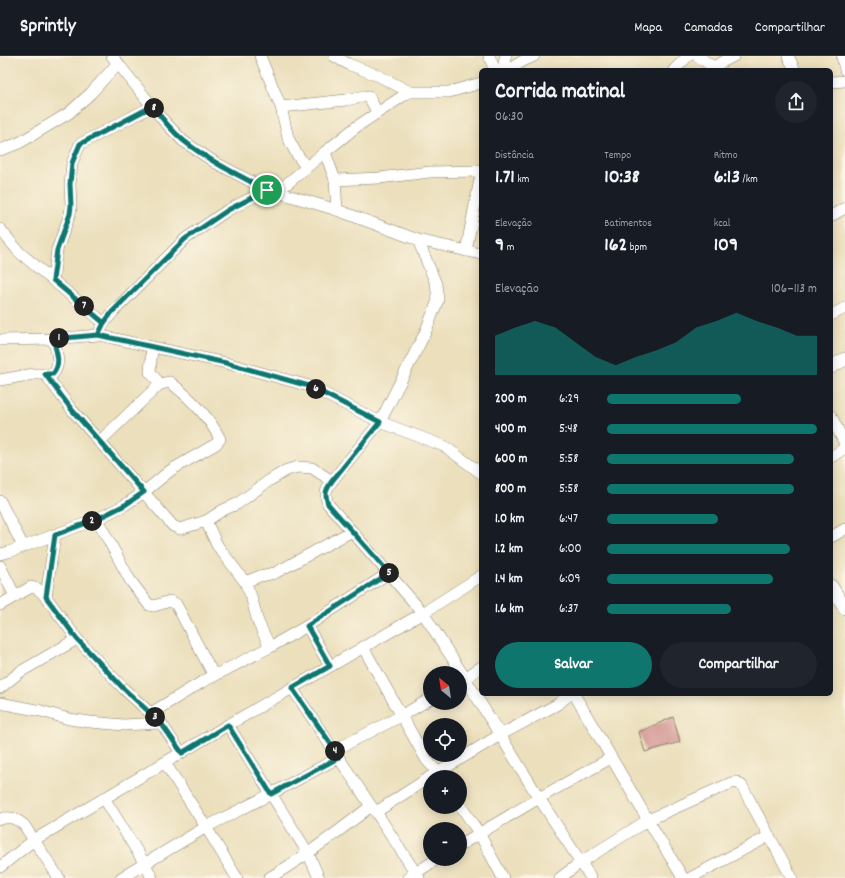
<!DOCTYPE html>
<html lang="pt">
<meta charset="utf-8">
<style>
body{margin:0;font-family:Dekko,sans-serif;background:#20242c;color:#f1f3f6;height:100vh;display:flex;flex-direction:column;font-size:15px;white-space:nowrap}
*{box-sizing:border-box;margin:0}
p{font-size:13px;color:#9ea1a6}
.icon{flex:none;width:22px;height:22px;fill:none;stroke:currentColor;stroke-width:2;stroke-linecap:round;stroke-linejoin:round}
.map{position:relative;flex:1;overflow:hidden}
.side{position:absolute;left:479px;top:12px;width:354px;height:628px;display:flex;flex-direction:column;background:#171b24;border-radius:6px;box-shadow:0 2px 10px #0003}
.side>*{flex:none}
.needle{width:26px;rotate:330deg}
.tools{position:absolute;left:423px;top:610px;display:grid;gap:8px}
.tools a{display:grid;place-items:center;width:44px;height:44px;border-radius:50%;background:#171b24;box-shadow:0 2px 10px #0003;font-size:20px}
.pin{position:absolute;display:grid;place-items:center;width:34px;height:34px;color:#fff;margin:-17px;border:2px solid #fff;border-radius:50%;box-shadow:0 1px 4px #0007}
.km{position:absolute;width:20px;height:20px;margin:-10px;border-radius:50%;background:#222;color:#fff;font-size:11px;line-height:20px;text-align:center}
.round{display:grid;place-items:center;flex:none;width:42px;height:42px;border-radius:21px;background:#20242c}
.headline{display:flex;align-items:center;justify-content:space-between;height:68px;padding:0 16px}
h1{font-size:22px;font-weight:800;line-height:30px}
.stats{display:grid;grid-template-columns:repeat(3,1fr);gap:6px;height:68px;padding:4px 16px}
.stats div{display:grid;align-content:center}
.stats b{font-size:20px;font-weight:800}
.stats small{font-size:11px;font-weight:400}
.stats p{font-size:11px}
.chart{height:112px;padding:8px 16px}
.chart p{display:flex;justify-content:space-between}
.chart svg{width:100%;height:72px;margin-top:4px;fill:#0f766e;opacity:.7}
.primary-button{display:flex;gap:8px;margin-top:auto;padding:8px 16px}
.primary-button a{flex:1;height:46px;border-radius:24px;background:#0f766e;color:#fff;font-size:16px;font-weight:800;line-height:46px;text-align:center}
.primary-button a+a{background:#20242c;color:#f1f3f6}
ul{padding:0 16px;list-style:none;font-size:13px}
li{display:grid;grid-template-columns:64px 48px 1fr;align-items:center;height:30px}
li i{height:10px;border-radius:5px;background:#0f766e}
header{display:flex;align-items:center;gap:24px;box-sizing:border-box;height:56px;padding:0 20px;background:#171b24;border-bottom:1px solid #363941}
header strong{font-size:19px}
nav{display:flex;gap:22px;margin-inline-start:auto;font-size:14px}
.map>svg:first-child{display:block}
.building{fill:#d69c98}
.lines{fill:none;stroke-linecap:round;stroke-linejoin:round}
.minor-casing{stroke:#847e6c;stroke-width:12}
.tertiary-casing{stroke:#847e6c;stroke-width:14}
.minor{stroke:#fff;stroke-width:11}
.tertiary{stroke:#fff;stroke-width:13}
.route-casing{stroke:#fff;stroke-width:8}
.route{stroke:#0f766e;stroke-width:5}
</style>
<header>
<strong>Sprintly</strong>
<nav><a>Mapa</a><a>Camadas</a><a>Compartilhar</a></nav>
</header>
<div class="map">
<svg width="845" height="822" viewBox="0 0 845 822">
<rect width="100%" height="100%" fill="#fcf5e5"/>
<filter id="ink" filterUnits="userSpaceOnUse"><feTurbulence type="fractalNoise" baseFrequency=".025" numOctaves="2"/><feDisplacementMap in="SourceGraphic" scale="8" xChannelSelector="R" yChannelSelector="G"/><feConvolveMatrix kernelMatrix="1 2 1 2 8 2 1 2 1" color-interpolation-filters="sRGB"/></filter>
<filter id="wash" filterUnits="userSpaceOnUse"><feTurbulence type="fractalNoise" baseFrequency=".012" numOctaves="4" result="noise"/><feDisplacementMap in="SourceGraphic" scale="16" xChannelSelector="R" yChannelSelector="G"/><feGaussianBlur stdDeviation="0.9" result="paint"/><feColorMatrix in="noise" values="0 0 0 0 0 0 0 0 0 0 0 0 0 0 0 0 0 1.4 0 .05"/><feComposite in="paint" operator="in"/></filter>
<g filter="url(#wash)">
<rect width="100%" height="100%" fill="#ebdfbc"/>
<g id="blocks">
<path class="building" d="M673 661 680 686 645 696 639 676Z"/>
</g>
</g>
<g filter="url(#ink)">
<use href="#blocks" fill-opacity="0" stroke="#847e6c" stroke-width="1"/>
<g class="lines">
<g class="minor-casing">
<g id="minor">
<path d="M112 0 164 65 183 85 216 107 267 134"/>
<path d="M260 0 281 51 288 82 296 97 306 111"/>
<path d="M334 0 348 8 379 20 410 36"/>
<path d="M489 0 495 14"/>
<path d="M698 0 713 11 734 0"/>
<path d="M788 0 795 14"/>
<path d="M842 0 845 14"/>
<path d="M503 14 505 2 506 0"/>
<path d="M508 14 523 5 534 0"/>
<path d="M674 14 688 0"/>
<path d="M831 26 845 25"/>
<path d="M281 51 346 44 365 40 369 41 377 56"/>
<path d="M0 94 19 87 69 57 91 37 118 7"/>
<path d="M335 124 379 122 430 116 481 115"/>
<path d="M277 136 325 96"/>
<path d="M337 154 335 124 325 96 356 71 406 38 410 36H449L481 27"/>
<path d="M831 160 845 152"/>
<path d="M0 173 19 196 104 267"/>
<path d="M418 184 436 228 438 244 425 277 380 366 332 425C326 434 324 437 328 448L423 557 465 622 539 742 591 822"/>
<path d="M466 195 481 118"/>
<path d="M53 224 57 194 70 158 71 150 70 129 72 107 80 88 153 50"/>
<path d="M831 259 845 252"/>
<path d="M98 279 104 267 113 256 185 183 228 154 267 134 277 136 337 154 418 184 481 198"/>
<path d="M0 284 53 283 98 279 226 307 309 330 380 366 444 390 481 417"/>
<path d="M152 291 150 316 160 328"/>
<path d="M45 318 72 354 173 470 180 473 206 465"/>
<path d="M0 324 34 318H53C62 307 56 295 53 283"/>
<path d="M831 360 845 388"/>
<path d="M831 401 845 392"/>
<path d="M0 445 23 490"/>
<path d="M97 463 130 524 149 549 154 550 170 545 176 548 214 620"/>
<path d="M831 481 845 473"/>
<path d="M0 498 9 496 97 463 125 449 144 436 171 414 216 388 220 383C209 360 189 341 170 326L160 328 99 386"/>
<path d="M0 510 15 540"/>
<path d="M245 526 260 520 275 517 352 475"/>
<path d="M46 541 55 479"/>
<path d="M0 549 31 531 38 533 46 541 77 583 124 633 161 667 181 697"/>
<path d="M307 570 330 610"/>
<path d="M270 591 258 566 251 540 245 526 217 489 206 465 223 454 237 448 270 424 287 414 298 411 312 412 332 425"/>
<path d="M363 591 426 703C431 710 437 714 441 721"/>
<path d="M461 625 481 611"/>
<path d="M0 632 20 616 77 583"/>
<path d="M292 632 371 750 376 756 419 822"/>
<path d="M574 638 648 764 683 822"/>
<path d="M0 647 41 655 69 663 90 666 124 669 161 667"/>
<path d="M151 657 202 626 270 591 307 570 389 517"/>
<path d="M228 669 308 797 319 822"/>
<path d="M335 694 401 660 430 643"/>
<path d="M165 707 206 771 237 822"/>
<path d="M430 721 500 679 558 648 570 638"/>
<path d="M104 742 145 808 152 822"/>
<path d="M460 749 479 777 503 822"/>
<path d="M376 756 430 721"/>
<path d="M0 763C11 760 15 762 24 769L59 822"/>
<path d="M460 789 539 742 611 702"/>
<path d="M0 811 34 784 228 669 423 557 481 520"/>
<path d="M121 822 206 771 271 738 338 702"/>
<path d="M269 822C305 801 338 776 371 750"/>
<path d="M408 822 437 803"/>
<path d="M560 822 581 806 648 764 731 727 737 726 742 730 792 822"/>
<path d="M690 822 769 780"/>
</g>
</g>
<g class="tertiary-casing">
<g id="tertiary">
<path d="M831 311 845 303"/>
<path d="M831 530 845 552"/>
</g>
</g>
<use href="#minor" class="minor"/>
<use href="#tertiary" class="tertiary"/>
</g>
</g>
<g class="lines" filter="url(#ink)">
<g class="route-casing">
<path id="route" d="M267 134 228 154 185 183 112 256 104 267 98 279 53 283C56 295 62 307 53 318H45L72 354 144 436 125 449 97 463 55 479 46 541 77 583 124 633 161 667 182 697 228 669 271 738 338 702 335 694 292 632 330 610 307 570 389 517 328 448C324 437 326 434 332 425L380 366 309 330 226 307 98 279 104 267 53 224 57 194 70 158 71 150 70 128 72 107 80 88 153 50C162 63 172 75 184 85 209 105 238 119 267 134"/>
</g>
<use href="#route" class="route"/>
</g>
</svg>
<div class="tools">
<a><svg class="needle" viewBox="-14 -14 28 28"><path d="M0-13l5 13h-10z" fill="#e53935"/><path d="M0 13l5-13h-10z" fill="#9ea1a6"/></svg></a>
<a><svg class="icon" aria-label="locate" viewBox="0 0 24 24"><circle cx="12" cy="12" r="6"/><path d="M12 2v4M12 18v4M2 12h4M18 12h4"/></svg></a>
<a>+</a>
<a>−</a>
</div>
<div class="pin" style="left:267px;top:134px;background:#1e9e55"><svg class="icon" aria-label="arrive" viewBox="0 0 24 24"><path d="M6 21V4h12l-3 4 3 4H6"/></svg></div>
<b class="km" style="left:59px;top:282px">1</b>
<b class="km" style="left:92px;top:465px">2</b>
<b class="km" style="left:155px;top:661px">3</b>
<b class="km" style="left:335px;top:695px">4</b>
<b class="km" style="left:389px;top:517px">5</b>
<b class="km" style="left:316px;top:333px">6</b>
<b class="km" style="left:84px;top:250px">7</b>
<b class="km" style="left:154px;top:52px">8</b>
<section class="side">
<div class="headline"><div><h1>Corrida matinal</h1><p>06:30</p></div><a class="round"><svg class="icon" aria-label="share" viewBox="0 0 24 24"><path d="M12 15V3M7 8l5-5 5 5M5 13v7h14v-7"/></svg></a></div>
<div class="stats">
<div><p>Distância</p><b>1.71<small> km</small></b></div>
<div><p>Tempo</p><b>10:38</b></div>
<div><p>Ritmo</p><b>6:13<small> /km</small></b></div>
</div>
<div class="stats">
<div><p>Elevação</p><b>9<small> m</small></b></div>
<div><p>Batimentos</p><b>162<small> bpm</small></b></div>
<div><p>kcal</p><b>109</b></div>
</div>
<div class="chart"><p><span>Elevação</span>106–113 m</p>
<svg viewBox="0 0 160 44" preserveAspectRatio="none"><path d="M0 44V20L10 15L20 11L30 15L40 24L50 33L60 38L70 33L80 29L90 24L100 15L110 11L120 6L130 11L140 15L150 20L160 20V44z"/></svg>
</div>
<ul>
<li><b>200 m</b>6:29<i style="width:64%"></i></li>
<li><b>400 m</b>5:48<i style="width:100%"></i></li>
<li><b>600 m</b>5:58<i style="width:89%"></i></li>
<li><b>800 m</b>5:58<i style="width:89%"></i></li>
<li><b>1.0 km</b>6:47<i style="width:53%"></i></li>
<li><b>1.2 km</b>6:00<i style="width:87%"></i></li>
<li><b>1.4 km</b>6:09<i style="width:79%"></i></li>
<li><b>1.6 km</b>6:37<i style="width:59%"></i></li>
</ul>
<div class="primary-button"><a>Salvar</a><a>Compartilhar</a></div>
</section>
</div>
